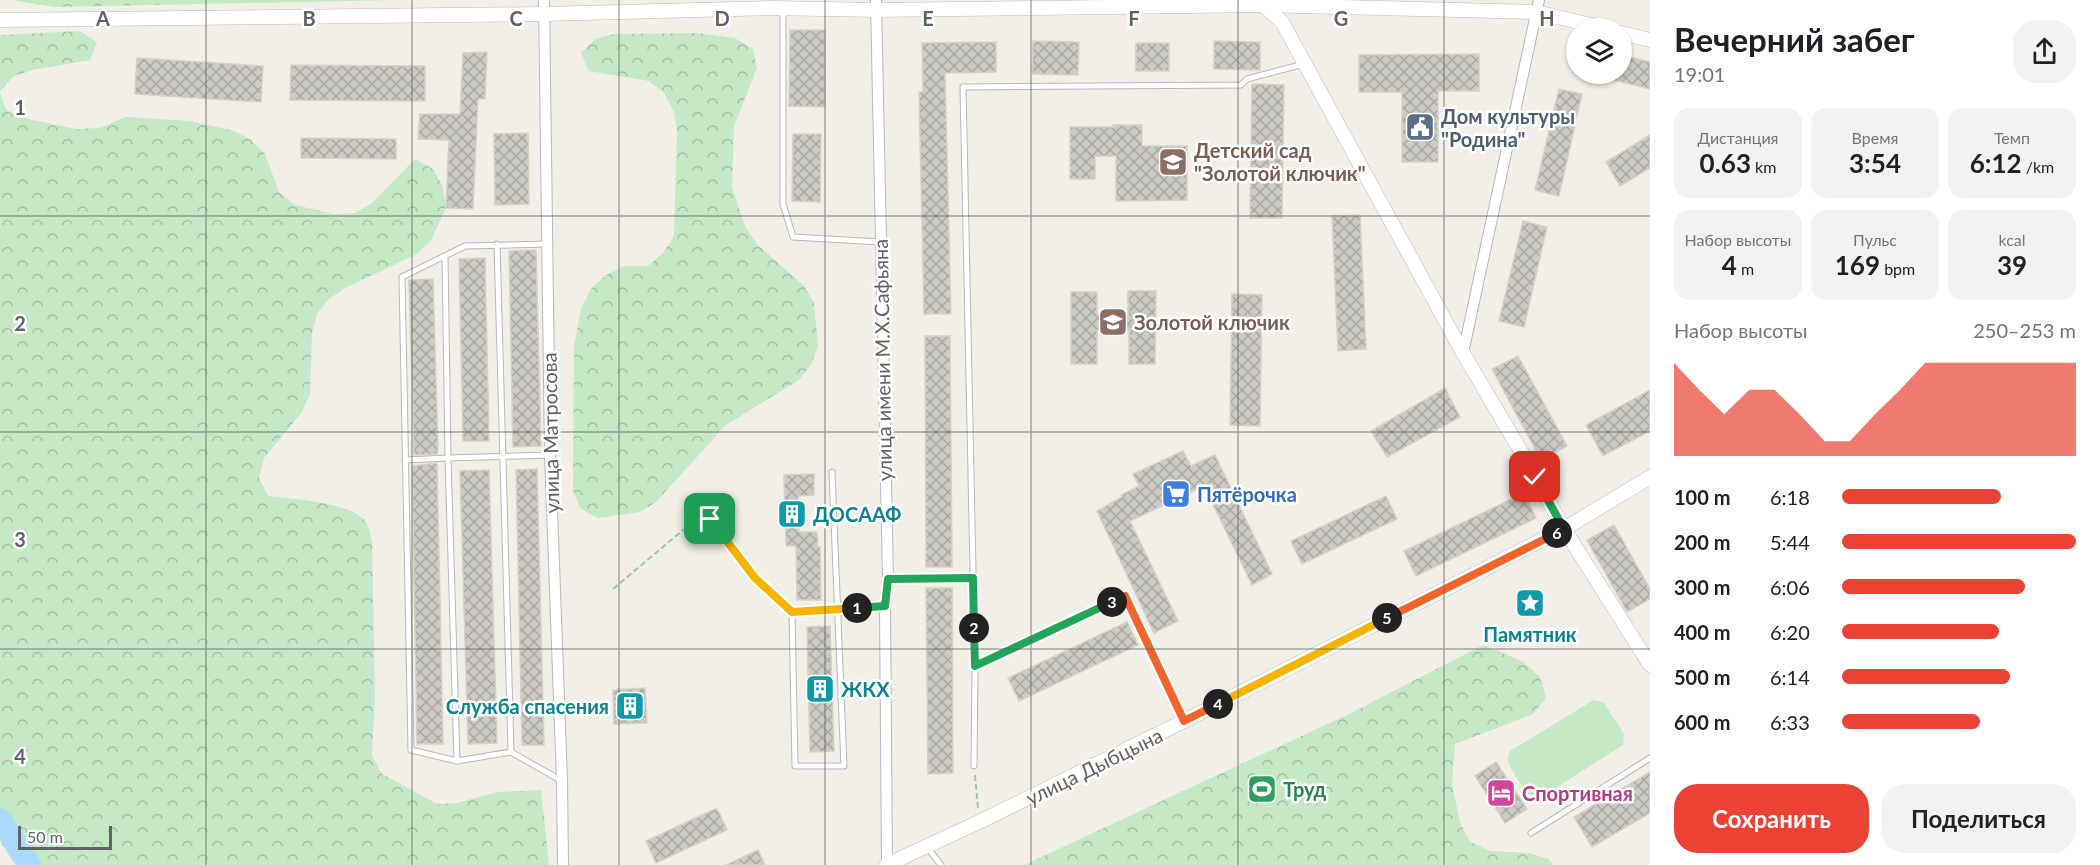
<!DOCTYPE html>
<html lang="ru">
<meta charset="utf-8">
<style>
body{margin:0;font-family:Lato,sans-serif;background:#f2f2f2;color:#202124;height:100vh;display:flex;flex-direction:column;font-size:22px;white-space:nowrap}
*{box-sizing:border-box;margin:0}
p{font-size:20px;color:#757577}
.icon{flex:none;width:33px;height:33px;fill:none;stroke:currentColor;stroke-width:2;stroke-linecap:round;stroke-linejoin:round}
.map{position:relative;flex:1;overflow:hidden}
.drawer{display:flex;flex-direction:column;background:#fff;width:450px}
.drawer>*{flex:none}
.tools{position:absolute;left:1566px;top:18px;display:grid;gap:12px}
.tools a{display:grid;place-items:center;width:66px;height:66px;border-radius:50%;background:#fff;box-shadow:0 2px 4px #0004;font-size:30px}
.scale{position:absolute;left:18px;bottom:15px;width:94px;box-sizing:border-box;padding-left:6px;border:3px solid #5f6368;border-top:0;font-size:16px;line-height:21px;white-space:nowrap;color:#5f6368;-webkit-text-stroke:4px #fff;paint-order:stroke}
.pin{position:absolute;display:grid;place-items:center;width:51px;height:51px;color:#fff;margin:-26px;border-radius:12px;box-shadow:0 3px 9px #0006}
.km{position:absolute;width:30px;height:30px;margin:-15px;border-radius:50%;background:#222;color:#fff;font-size:16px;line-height:30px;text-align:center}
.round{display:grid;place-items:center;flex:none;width:63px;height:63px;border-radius:24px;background:#f2f2f2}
.overview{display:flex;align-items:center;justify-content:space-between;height:102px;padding:0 24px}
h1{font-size:33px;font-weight:700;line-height:45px}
.figures{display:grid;grid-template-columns:repeat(3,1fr);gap:9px;height:102px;padding:6px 24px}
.figures div{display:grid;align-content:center;border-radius:15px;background:#f2f2f2;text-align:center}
.figures b{font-size:26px;font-weight:700}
.figures small{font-size:16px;font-weight:400}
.figures p{font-size:16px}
.chart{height:168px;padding:12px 24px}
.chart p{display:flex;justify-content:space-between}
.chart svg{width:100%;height:108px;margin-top:6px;fill:#ea4335;opacity:.7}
.cta{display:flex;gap:12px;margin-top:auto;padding:12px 24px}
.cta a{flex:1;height:69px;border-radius:24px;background:#ea4335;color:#fff;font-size:24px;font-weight:700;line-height:69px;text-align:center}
.cta a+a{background:#f2f2f2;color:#202124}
ul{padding:0 24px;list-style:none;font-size:20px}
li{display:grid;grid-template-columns:96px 72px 1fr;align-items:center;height:45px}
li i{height:15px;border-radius:8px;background:#ea4335}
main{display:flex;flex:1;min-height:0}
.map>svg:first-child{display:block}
.green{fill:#c5e8c5}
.forest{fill:url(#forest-crowns)}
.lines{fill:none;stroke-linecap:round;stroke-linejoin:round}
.river{stroke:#aadaff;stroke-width:22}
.building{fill:url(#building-cross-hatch);stroke:#d6d1c6;stroke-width:1.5}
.lane-casing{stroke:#b5b8bc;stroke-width:7}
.street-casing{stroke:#b5b8bc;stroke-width:12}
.secondary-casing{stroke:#b6babf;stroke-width:15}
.path{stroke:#9cc7a9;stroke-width:2;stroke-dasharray:6 3;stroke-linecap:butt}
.lane{stroke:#fff;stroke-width:5}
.street{stroke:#fff;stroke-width:10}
.secondary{stroke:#fff;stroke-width:14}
.split-1-casing{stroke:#fff;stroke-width:12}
.split-2-casing{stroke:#fff;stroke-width:12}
.split-3-casing{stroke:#fff;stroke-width:12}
.split-4-casing{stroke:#fff;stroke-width:12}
.split-5-casing{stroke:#fff;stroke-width:12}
.split-6-casing{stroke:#fff;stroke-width:12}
.split-7-casing{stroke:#fff;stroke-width:12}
.split-1{stroke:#f5b400;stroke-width:8}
.split-2{stroke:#22a559;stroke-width:8}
.split-3{stroke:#22a559;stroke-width:8}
.split-4{stroke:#f0652b;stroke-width:8}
.split-5{stroke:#f5b400;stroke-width:8}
.split-6{stroke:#f0652b;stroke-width:8}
.split-7{stroke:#22a559;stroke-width:8}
.grid{fill:none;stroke:#5f6368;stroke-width:1.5;stroke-opacity:0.55}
.labels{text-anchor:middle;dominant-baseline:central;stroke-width:5;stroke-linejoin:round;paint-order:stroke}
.service-label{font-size:20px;font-weight:bold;fill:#4e5e75;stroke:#fff;text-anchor:start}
.education-label{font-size:20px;font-weight:bold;fill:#785e54;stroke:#fff;text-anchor:start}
.street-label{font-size:20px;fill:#5f6368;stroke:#fff}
.shop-label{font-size:20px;font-weight:bold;fill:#366cbe;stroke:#fff;text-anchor:start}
.culture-label{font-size:20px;font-weight:bold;fill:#0d838f;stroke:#fff;text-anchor:start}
.leisure-label{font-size:20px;font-weight:bold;fill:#27864d;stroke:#fff;text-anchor:start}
.hotel-label{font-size:20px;font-weight:bold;fill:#b23c85;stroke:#fff;text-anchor:start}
.grid-label{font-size:20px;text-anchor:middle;font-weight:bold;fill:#5f6368;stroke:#fff;stroke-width:5;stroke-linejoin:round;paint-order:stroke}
</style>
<main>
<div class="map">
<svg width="1650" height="865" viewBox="0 0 1650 865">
<defs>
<pattern id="forest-crowns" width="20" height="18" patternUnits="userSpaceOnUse" patternTransform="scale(1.5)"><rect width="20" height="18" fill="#c5e8c5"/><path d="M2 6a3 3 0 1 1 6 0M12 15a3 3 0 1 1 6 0" fill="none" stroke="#a3c0a4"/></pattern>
<pattern id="building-cross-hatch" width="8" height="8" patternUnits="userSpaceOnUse" patternTransform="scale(1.5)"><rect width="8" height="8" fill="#cccac5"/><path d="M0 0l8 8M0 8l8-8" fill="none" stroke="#a9a8a4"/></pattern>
</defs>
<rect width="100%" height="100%" fill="#f1efe8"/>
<path class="green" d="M1594 700 1604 703 1624 734 1623 745 1543 796 1536 798 1527 794 1509 765 1508 758 1510 751Z"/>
<g class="forest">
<path d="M12 0H394L54 7Z"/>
<path d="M80 31 97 42 90 60 32 70 14 76 0 91V35Z"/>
<path d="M696 33 735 38 753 49 757 68 734 126 732 188 746 228 757 244 804 286 814 303 818 346 811 365 799 380 726 425 656 502 640 512 598 518 581 509 573 491 574 347 581 309 591 289 606 275 625 266H648L663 253 674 236 677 132 674 112 664 93 649 81 589 71 581 53 595 39 614 34Z"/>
<path d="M0 93 6 110 24 118 76 129 100 128 125 117 189 121 231 130 250 139 265 154 279 192 295 205 334 214 355 213 372 203 415 159 433 169 443 187 446 208 430 242 415 255 345 288 329 299 317 314 312 333 310 394 302 412 264 458 259 478 268 496C291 499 352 502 366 522 369 526 370 534 372 540L375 696 372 756 382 774 437 804 457 803 497 792 541 790 549 865H15L0 841Z"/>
<path d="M1483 645 1522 661 1540 677 1546 698 1533 714 1455 744 1452 783 1460 823 1470 841 1489 851 1529 853 1548 859 1554 865H1024L1351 713Z"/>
</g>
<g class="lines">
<path class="river" d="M0 819 30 865"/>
</g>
<g class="building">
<path d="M790 30H825V107L789 106Z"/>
<path d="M1033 41 1079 42 1078 75 1032 74Z"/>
<path d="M1214 41 1260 42V70L1214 69Z"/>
<path d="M996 42V72L945 73 951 314H924L919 92H923L922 43Z"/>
<rect x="1136" y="43" width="33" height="28"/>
<path d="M487 52 485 99H478L473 209 446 208 449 140 418 139 420 114H460L463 53Z"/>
<path d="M1479 54V91H1438V162H1402V92H1359V55Z"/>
<path d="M1622 55 1650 62V89L1601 77 1602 74H1622Z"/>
<path d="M137 58 263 66 261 102 135 94Z"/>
<path d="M291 65 425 66V101L290 100Z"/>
<path d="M1252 84 1284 85 1282 218H1250Z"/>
<path d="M1559 89 1582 94 1559 196 1535 190Z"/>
<path d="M1113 125H1142V146H1187V200L1116 201V156H1095V179H1070V127H1113Z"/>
<path d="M528 133 529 204 495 205 494 134Z"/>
<path d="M793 134H821L820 202 792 201Z"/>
<path d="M1650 135V168L1620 186 1606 162Z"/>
<path d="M301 138 396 139V159L301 158Z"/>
<path d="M1360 215 1366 349 1338 351 1332 216Z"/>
<path d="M1523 221 1547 227 1524 327 1499 321Z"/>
<path d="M536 250 541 446 513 447 509 251Z"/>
<path d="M485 258 489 441H463L459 259Z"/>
<path d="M433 279 438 449 437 454 414 455 409 280Z"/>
<path d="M1128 291H1156L1155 364H1129V330H1097V364H1071V292H1097V314L1128 315Z"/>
<path d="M1232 294 1262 295 1260 426 1230 425Z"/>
<path d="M925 336H950L952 567H926Z"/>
<path d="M1518 356 1567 446 1541 460 1492 369Z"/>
<path d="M1445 388 1460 417 1387 457 1371 431Z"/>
<path d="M1650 390V431L1603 456 1586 425Z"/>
<path d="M1183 451 1191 466 1215 455 1272 574 1252 585 1204 486 1130 521 1178 621 1154 633 1097 511 1122 497 1121 495 1139 486 1133 474Z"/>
<path d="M437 463 443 744H417L412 466Z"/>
<path d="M537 469 544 745H522L516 470Z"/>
<path d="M489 470 497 743 468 744 460 471Z"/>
<path d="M814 474V495L798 496 799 532H817L818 547H820L821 600H797L796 546H786L784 475Z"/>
<path d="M1524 493 1536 518 1416 576 1404 551Z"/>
<path d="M1386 496 1397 519 1302 564 1291 541Z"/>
<path d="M1614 525 1650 589V599L1627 612 1587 540Z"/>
<path d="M926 588H952L953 773 928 774Z"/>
<path d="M1127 622 1138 645 1019 701 1008 678Z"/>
<path d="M830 626 834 751 810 752 807 627Z"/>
<path d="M645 688 647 723 614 724 613 690Z"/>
<path d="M1496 762 1527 809 1505 823 1475 776Z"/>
<path d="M1650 772V813L1592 847 1574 817Z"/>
<path d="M717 808 727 830 656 863 646 841Z"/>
<path d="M758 850 765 865H726Z"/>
</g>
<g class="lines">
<g class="lane-casing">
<g id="lane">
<path d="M783 9V204L793 237 880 242"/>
<path d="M546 244 465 246 402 277 411 750 457 761 448 458 550 455"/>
<path d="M405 460 448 458 445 256"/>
<path d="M832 472 844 766H795L792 612 885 606"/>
<path d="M888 579 973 578"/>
<path d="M1183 720 1125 596 975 666 963 87 1241 85 1247 79 1304 64"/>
<path d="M511 752 562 781"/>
<path d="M457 761 511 752 497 244"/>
<path d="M974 766 975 666"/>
<path d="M1531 833 1650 758"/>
<path d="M927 847 941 865"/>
</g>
</g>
<g class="street-casing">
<g id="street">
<path d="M544 0 550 455 562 781 563 865"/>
<path d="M876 0 888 579 885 606 887 864"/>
<path d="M1463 353 1539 0"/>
</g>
</g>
<g class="secondary-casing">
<g id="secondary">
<path d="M1263 5 1282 22 1463 353 1526 460 1564 529 1650 665"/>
<path d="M0 20 544 14 772 8 876 10 1263 5 1536 12 1604 28"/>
<path d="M1622 33 1650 40"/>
<path d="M886 865 979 822 1184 721 1564 529 1650 477"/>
</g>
</g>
<g class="path">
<path d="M613 589 683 530 710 519 755 578 786 607"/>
<path d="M975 775 978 808"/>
</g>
<use href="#lane" class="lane"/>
<use href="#street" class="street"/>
<use href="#secondary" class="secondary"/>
</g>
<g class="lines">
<g class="split-1-casing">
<path id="split-1" d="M710 519 755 578 792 612 857 608"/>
</g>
<g class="split-2-casing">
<path id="split-2" d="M857 608 885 606 888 579 973 578 974 628"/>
</g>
<g class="split-3-casing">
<path id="split-3" d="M974 628 975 666 1112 602"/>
</g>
<g class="split-4-casing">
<path id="split-4" d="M1112 602 1125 596 1184 721 1218 704"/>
</g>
<g class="split-5-casing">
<path id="split-5" d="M1218 704 1387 618"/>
</g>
<g class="split-6-casing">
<path id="split-6" d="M1387 618 1557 533"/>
</g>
<g class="split-7-casing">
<path id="split-7" d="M1535 477 1564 529 1557 533"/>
</g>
<use href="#split-1" class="split-1"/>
<use href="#split-2" class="split-2"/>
<use href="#split-3" class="split-3"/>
<use href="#split-4" class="split-4"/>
<use href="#split-5" class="split-5"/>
<use href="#split-6" class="split-6"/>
<use href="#split-7" class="split-7"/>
</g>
<path class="grid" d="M206 0V865M412 0V865M619 0V865M825 0V865M1031 0V865M1238 0V865M1444 0V865M0 216H1650M0 432H1650M0 649H1650"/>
<defs>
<g id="civic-square" transform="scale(1.5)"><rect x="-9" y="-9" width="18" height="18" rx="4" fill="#5c6f8a" stroke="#fff"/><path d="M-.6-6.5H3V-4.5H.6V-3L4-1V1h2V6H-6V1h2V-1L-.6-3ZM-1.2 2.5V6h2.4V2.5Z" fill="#fff"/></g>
<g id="school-square" transform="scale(1.5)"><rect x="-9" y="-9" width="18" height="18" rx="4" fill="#8d6e63" stroke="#fff"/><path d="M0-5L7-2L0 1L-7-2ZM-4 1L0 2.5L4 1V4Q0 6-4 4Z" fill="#fff"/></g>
<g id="supermarket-square" transform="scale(1.5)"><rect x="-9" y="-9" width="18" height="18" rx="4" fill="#3f7fe0" stroke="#fff"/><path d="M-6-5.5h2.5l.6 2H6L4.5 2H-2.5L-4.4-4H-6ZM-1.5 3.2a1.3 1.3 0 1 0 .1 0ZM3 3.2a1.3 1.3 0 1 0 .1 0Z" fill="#fff"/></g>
<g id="building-square" transform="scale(1.5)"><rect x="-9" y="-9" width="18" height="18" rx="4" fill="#0f9aa8" stroke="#fff"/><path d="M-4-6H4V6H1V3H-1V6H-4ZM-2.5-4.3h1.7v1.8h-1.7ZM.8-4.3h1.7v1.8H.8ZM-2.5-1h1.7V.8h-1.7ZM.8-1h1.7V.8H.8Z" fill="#fff"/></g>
<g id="sight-square" transform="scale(1.5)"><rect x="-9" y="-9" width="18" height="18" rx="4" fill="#0f9aa8" stroke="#fff"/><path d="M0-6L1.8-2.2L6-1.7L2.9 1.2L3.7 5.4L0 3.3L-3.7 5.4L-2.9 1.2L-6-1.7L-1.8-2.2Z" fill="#fff"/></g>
<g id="stadium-square" transform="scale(1.5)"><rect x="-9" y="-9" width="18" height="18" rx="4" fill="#2e9e5b" stroke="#fff"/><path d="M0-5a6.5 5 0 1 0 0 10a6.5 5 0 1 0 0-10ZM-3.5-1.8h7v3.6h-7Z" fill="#fff"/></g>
<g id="hotel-square" transform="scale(1.5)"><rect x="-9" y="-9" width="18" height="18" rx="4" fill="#d1479c" stroke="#fff"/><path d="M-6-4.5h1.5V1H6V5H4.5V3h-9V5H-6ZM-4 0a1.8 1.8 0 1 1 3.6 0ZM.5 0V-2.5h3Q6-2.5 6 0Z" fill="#fff"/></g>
</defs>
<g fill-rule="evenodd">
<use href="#civic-square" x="1420" y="127"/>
<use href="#school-square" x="1173" y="162"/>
<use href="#school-square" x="1113" y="322"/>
<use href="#supermarket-square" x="1176" y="494"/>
<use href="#building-square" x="792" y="514"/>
<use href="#sight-square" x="1530" y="603"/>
<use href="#building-square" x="820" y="689"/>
<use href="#building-square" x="630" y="706"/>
<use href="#stadium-square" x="1262" y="789"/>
<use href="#hotel-square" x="1501" y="793"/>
</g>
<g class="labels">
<g class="service-label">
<text x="1441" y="116">Дом культуры<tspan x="1441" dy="23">"Родина"</tspan></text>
</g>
<g class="education-label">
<text x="1194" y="150">Детский сад<tspan x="1194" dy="23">"Золотой ключик"</tspan></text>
<text x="1134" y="322">Золотой ключик</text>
</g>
<g class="street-label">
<text transform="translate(882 360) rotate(-91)">улица имени М.Х.Сафьяна</text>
<text transform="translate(550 433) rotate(-91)">улица Матросова</text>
<text transform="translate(1094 766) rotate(-26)">улица Дыбцына</text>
</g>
<g class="shop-label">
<text x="1197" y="494">Пятёрочка</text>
</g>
<g class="culture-label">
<text x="813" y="514">ДОСААФ</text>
<text x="1530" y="634" text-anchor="middle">Памятник</text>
<text x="841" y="689">ЖКХ</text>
<text x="609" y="706" text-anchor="end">Служба спасения</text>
</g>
<g class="leisure-label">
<text x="1283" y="789">Труд</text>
</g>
<g class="hotel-label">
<text x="1522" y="793">Спортивная</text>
</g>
</g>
<g class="grid-label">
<text x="103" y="26">A</text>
<text x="309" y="26">B</text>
<text x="516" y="26">C</text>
<text x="722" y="26">D</text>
<text x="928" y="26">E</text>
<text x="1134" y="26">F</text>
<text x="1341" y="26">G</text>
<text x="1547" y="26">H</text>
<text x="20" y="115">1</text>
<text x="20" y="331">2</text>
<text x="20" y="547">3</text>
<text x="20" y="764">4</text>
</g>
</svg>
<div class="tools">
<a><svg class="icon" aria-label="layers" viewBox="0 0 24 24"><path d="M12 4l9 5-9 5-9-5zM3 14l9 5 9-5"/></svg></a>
</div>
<div class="scale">50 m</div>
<div class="pin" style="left:710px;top:519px;background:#1e9e55"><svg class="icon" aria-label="arrive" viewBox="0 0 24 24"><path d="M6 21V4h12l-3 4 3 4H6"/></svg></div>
<div class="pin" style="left:1535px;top:477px;background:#d93025"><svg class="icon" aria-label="check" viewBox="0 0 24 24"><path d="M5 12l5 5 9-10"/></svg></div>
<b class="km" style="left:857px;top:608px">1</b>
<b class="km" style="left:974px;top:628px">2</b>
<b class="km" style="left:1112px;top:602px">3</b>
<b class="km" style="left:1218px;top:704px">4</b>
<b class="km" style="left:1387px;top:618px">5</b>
<b class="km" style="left:1557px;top:533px">6</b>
</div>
<section class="drawer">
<div class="overview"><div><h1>Вечерний забег</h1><p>19:01</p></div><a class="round"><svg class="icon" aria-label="share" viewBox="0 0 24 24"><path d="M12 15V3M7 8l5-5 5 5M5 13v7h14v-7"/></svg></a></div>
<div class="figures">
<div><p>Дистанция</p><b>0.63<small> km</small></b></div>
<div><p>Время</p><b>3:54</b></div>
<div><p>Темп</p><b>6:12<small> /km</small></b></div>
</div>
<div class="figures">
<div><p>Набор высоты</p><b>4<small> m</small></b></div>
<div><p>Пульс</p><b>169<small> bpm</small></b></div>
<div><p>kcal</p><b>39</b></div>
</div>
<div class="chart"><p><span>Набор высоты</span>250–253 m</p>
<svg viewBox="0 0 160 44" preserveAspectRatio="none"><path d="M0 44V6L10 17L20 27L30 17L40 17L50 27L60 38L70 38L80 27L90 17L100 6L110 6L120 6L130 6L140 6L150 6L160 6V44z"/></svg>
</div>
<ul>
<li><b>100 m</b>6:18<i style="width:68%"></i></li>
<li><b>200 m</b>5:44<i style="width:100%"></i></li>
<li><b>300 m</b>6:06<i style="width:78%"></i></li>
<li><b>400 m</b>6:20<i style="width:67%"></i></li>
<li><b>500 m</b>6:14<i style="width:72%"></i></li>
<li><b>600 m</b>6:33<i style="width:59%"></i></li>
</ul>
<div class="cta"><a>Сохранить</a><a>Поделиться</a></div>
</section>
</main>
